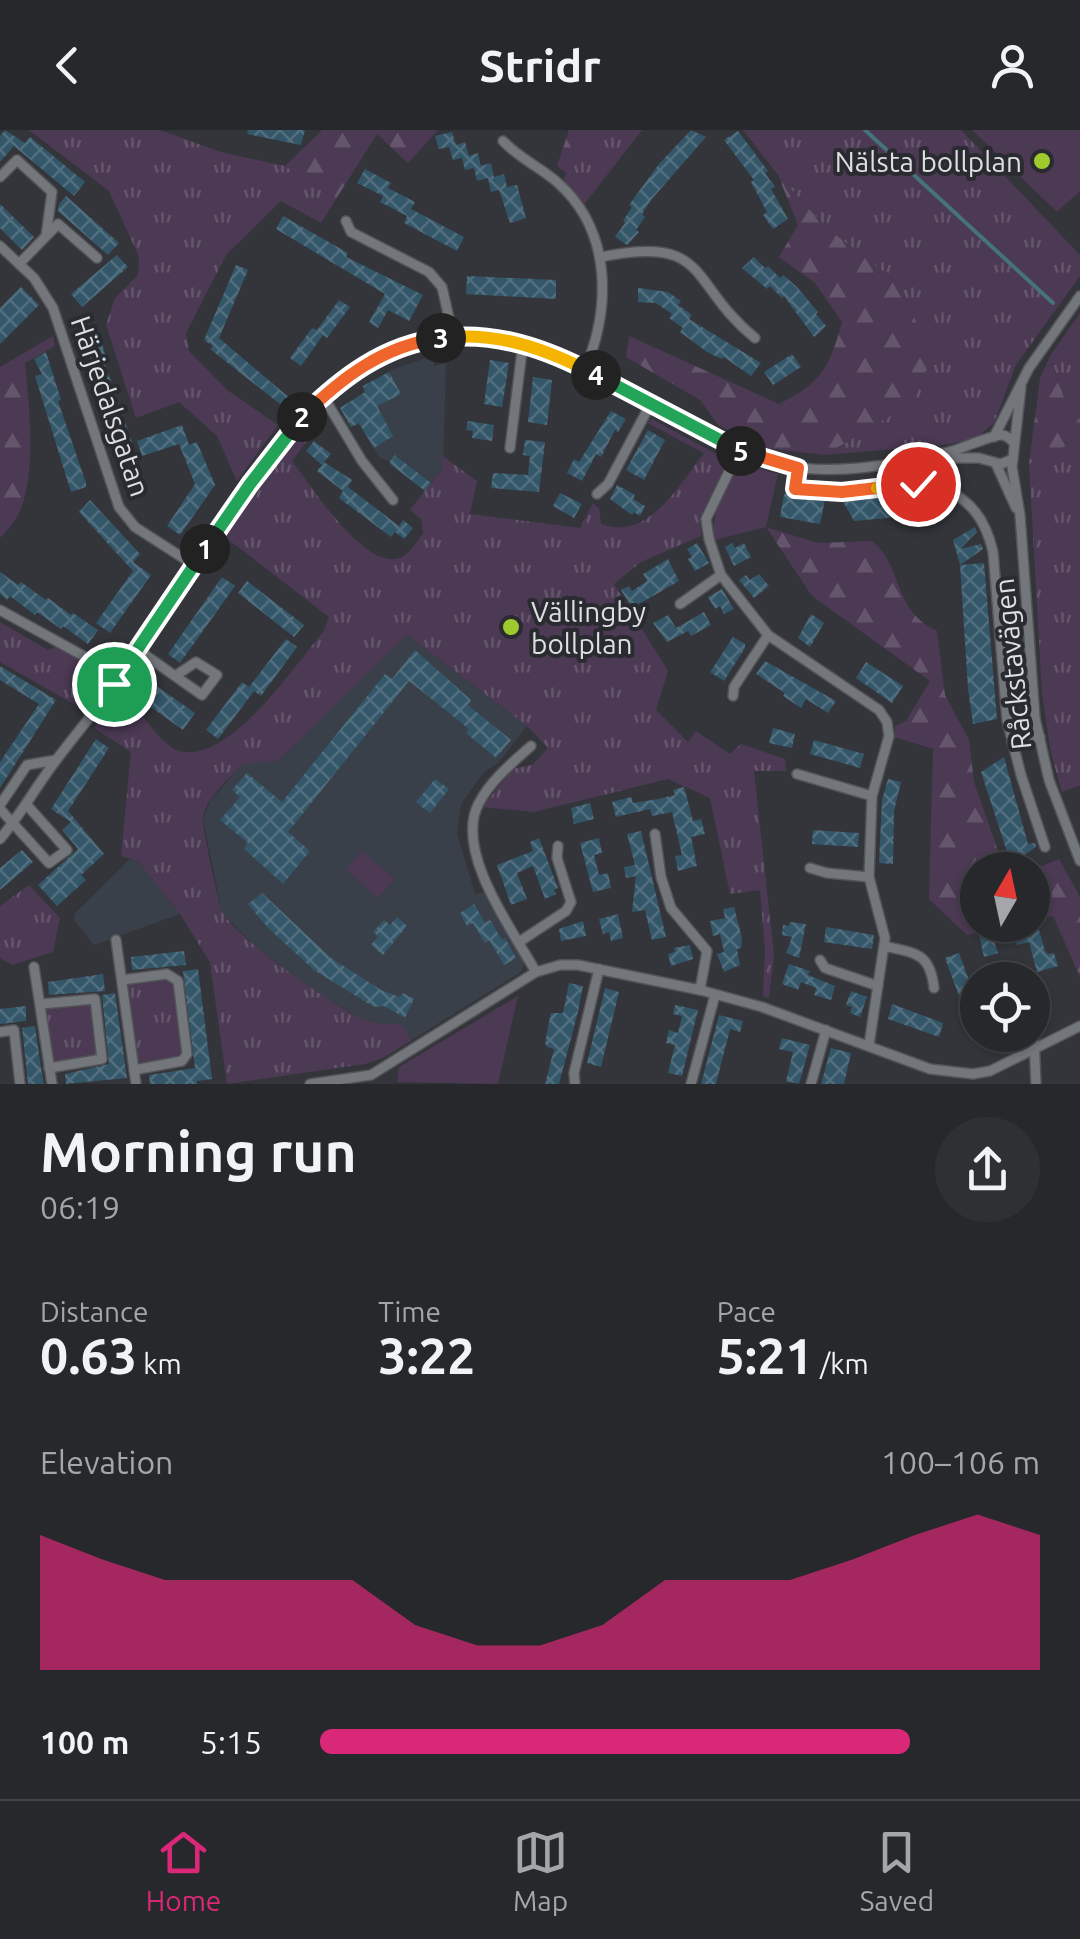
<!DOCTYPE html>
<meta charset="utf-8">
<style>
body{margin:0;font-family:Ubuntu,sans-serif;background:#2e3034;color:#f1f3f6;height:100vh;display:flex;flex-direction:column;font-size:38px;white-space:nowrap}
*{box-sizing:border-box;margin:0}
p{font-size:32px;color:#a4a6a9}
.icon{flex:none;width:55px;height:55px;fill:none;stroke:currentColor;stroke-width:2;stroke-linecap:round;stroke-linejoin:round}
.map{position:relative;height:954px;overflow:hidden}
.panel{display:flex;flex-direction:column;background:#26282c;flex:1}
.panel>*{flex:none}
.needle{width:65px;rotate:9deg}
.controls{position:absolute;left:960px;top:722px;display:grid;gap:20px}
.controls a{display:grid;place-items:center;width:90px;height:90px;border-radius:50%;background:#26282c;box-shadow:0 2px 8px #0004,0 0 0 2px #424448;font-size:50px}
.pin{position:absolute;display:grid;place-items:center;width:85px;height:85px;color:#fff;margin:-42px;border:5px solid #fff;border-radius:50%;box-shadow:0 2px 10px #0007}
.km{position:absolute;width:50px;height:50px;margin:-25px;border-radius:50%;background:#222;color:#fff;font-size:28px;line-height:50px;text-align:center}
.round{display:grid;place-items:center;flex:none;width:105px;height:105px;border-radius:52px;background:#2e3034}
.headline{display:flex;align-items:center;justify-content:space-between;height:170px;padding:0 40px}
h1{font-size:55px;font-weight:700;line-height:75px}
.figures{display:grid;grid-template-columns:repeat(3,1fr);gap:15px;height:170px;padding:10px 40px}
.figures div{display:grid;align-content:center}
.figures b{font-size:50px;font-weight:700}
.figures small{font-size:28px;font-weight:400}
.figures p{font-size:28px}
.chart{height:280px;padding:20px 40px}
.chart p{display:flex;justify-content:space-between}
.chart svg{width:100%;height:180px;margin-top:10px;fill:#db2777;opacity:.7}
ul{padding:0 40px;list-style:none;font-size:32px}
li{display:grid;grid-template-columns:160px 120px 1fr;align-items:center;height:75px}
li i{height:25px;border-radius:12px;background:#db2777}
header{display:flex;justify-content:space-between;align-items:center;height:130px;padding:0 40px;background:#26282c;font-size:45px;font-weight:700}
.menu{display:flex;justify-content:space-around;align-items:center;height:140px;border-top:2px solid #424448;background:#26282c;font-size:28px;color:#a4a6a9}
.menu a{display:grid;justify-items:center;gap:5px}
.menu .current{color:#db2777}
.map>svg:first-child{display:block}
.built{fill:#3a4049}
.green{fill:#4c3954}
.forest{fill:url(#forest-firs)}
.park{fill:url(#park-tufts)}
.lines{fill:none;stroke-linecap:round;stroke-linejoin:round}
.stream{stroke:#457379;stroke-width:4}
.building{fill:url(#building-cross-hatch)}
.street-casing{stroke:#525357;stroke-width:12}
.street{stroke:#73767b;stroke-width:9}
.split-1-casing{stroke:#fff;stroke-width:20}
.split-2-casing{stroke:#fff;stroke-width:20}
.split-3-casing{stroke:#fff;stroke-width:20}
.split-4-casing{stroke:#fff;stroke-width:20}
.split-5-casing{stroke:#fff;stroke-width:20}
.split-6-casing{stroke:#fff;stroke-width:20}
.split-7-casing{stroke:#fff;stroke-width:20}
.split-1{stroke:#22a559;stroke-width:12}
.split-2{stroke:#22a559;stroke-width:12}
.split-3{stroke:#f0652b;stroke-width:12}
.split-4{stroke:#f5b400;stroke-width:12}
.split-5{stroke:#22a559;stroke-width:12}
.split-6{stroke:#f0652b;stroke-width:12}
.split-7{stroke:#f5b400;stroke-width:12}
.poi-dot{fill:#9eca2e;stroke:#292b30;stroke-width:4}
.labels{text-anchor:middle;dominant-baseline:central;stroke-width:8;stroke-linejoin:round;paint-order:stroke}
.poi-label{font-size:28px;fill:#dedfe2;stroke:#292b30;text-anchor:end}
.street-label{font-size:28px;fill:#dedfe2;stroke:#292b30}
</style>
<header><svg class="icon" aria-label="back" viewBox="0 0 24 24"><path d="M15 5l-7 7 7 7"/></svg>Stridr<svg class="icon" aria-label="person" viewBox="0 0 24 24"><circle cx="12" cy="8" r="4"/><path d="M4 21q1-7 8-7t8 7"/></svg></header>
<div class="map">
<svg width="1080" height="954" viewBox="0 0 1080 954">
<defs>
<pattern id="forest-firs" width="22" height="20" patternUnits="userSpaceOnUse" patternTransform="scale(2.5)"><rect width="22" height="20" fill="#4c3954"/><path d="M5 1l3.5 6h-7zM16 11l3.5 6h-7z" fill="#65556c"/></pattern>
<pattern id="park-tufts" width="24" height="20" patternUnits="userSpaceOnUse" patternTransform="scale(2.5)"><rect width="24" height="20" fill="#4c3954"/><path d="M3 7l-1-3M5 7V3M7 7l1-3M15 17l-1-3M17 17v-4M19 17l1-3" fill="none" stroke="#65556c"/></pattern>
<pattern id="building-cross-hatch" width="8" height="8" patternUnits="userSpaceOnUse" patternTransform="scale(2.5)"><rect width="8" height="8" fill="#335669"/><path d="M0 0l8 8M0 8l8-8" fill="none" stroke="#506e7e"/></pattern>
</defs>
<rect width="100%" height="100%" fill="#33353a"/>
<g class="built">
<path d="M432 226 434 236 446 233 443 338 431 353 396 325 390 332 379 327 359 294 350 297 340 278 365 263 363 256 394 239Z"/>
<path d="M407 505 527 596 498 633 484 642 461 674 457 703 475 764 484 762 525 832 521 842 412 910 401 894 382 895 360 888 310 858 254 815 222 783 203 689 211 670 243 633 278 631Z"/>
<path d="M130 729 138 731 180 784 94 815 74 790 75 783Z"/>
</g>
<g class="green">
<path d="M972 0H1080V61L1057 82Z"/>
<path d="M746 335 778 344 766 397 714 410C711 384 723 350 746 335Z"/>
<path d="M362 721 395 749 378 768 346 740Z"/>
<path d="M518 866 498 954 397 952 399 937Z"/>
</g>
<g class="forest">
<path d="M322 0H438L408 33 377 4 336 69 285 36Z"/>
<path d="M569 0H587L568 55 563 51 566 43 557 36Z"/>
<path d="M778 45 826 97 897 152 934 227 909 275 825 325 764 318 718 295 700 270 626 227 629 206 779 274C822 253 830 236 842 192L815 153 779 127 798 95Z"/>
<path d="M53 206 55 216 25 233C29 274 37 344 19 383 15 392 6 401 0 408V237Z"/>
<path d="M1050 226 1065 270 1080 289V303L1063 318 1029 334 1040 248Z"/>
<path d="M766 397 818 413 872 411C904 437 892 480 937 501L945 565 969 610 974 652 1002 732 1043 736 1059 729 1080 767V847L1053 786 1033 790 1032 740H978V795H1011L967 805 929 769 933 619 895 607V596L906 591 930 551 812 466Z"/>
</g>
<g class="park">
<path d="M29 0H160L221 22 285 36 336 69 321 93 281 71 226 125 186 203 189 221 227 260 278 295 237 351 217 306 179 272 136 288 106 195 115 168 138 145 139 127 109 61Z"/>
<path d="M587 0H642L583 76 568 55Z"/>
<path d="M743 0H961L1080 125V146L1016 235 994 293 977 307 950 314 825 325 909 275 933 227 897 152 826 97 778 45Z"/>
<path d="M1080 183V289L1065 270 1050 226Z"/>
<path d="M319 285 325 286 292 331C310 354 367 445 402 427 411 422 417 411 423 403L421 389 410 380 443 338 441 325 477 351 470 384 580 398 593 373 599 378 601 394C648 412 679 355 704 323L648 293 652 289 722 327 725 336 700 387 701 406 641 432 614 454 668 541 656 580 688 612 696 601 730 624 741 614 785 629 786 641H754L774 826 769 868 763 866 765 821 760 760 730 764 710 668 668 649 534 682 483 677 512 639 532 635 548 618 527 596 407 505 278 631 243 634C230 648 204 669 203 690 202 697 219 774 222 781 233 806 336 878 363 889 376 894 387 895 401 894L412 910 383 928 365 934 227 954 210 832 180 784 138 731 121 726 131 622 94 598 122 558C134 573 161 616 179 621 230 634 294 536 323 502L329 487 225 407 307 293Z"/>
<path d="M1080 303V655L1062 662 1051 623 1042 564 1029 334 1063 318Z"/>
<path d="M0 492 48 520 57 516 97 539 99 547 79 577 0 532Z"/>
<path d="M29 755 60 788 53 822 12 835 0 828V776Z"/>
<path d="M164 847 175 853 183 920 175 928 138 933 128 852Z"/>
<path d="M91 873 99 927 52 934 44 877Z"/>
</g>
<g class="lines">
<path class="stream" d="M865 0 1053 173"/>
</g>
<g class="building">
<path d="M5 0 25 13 30 7 85 52 74 66 14 16 0 32V6Z"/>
<path d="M248 0H305L301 15 247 4Z"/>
<path d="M691 0 706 7 651 70 642 84 645 87 636 100 639 102 627 115 615 107 625 93 623 91 632 77 629 75 659 34Z"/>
<path d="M738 1 768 41 765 43 775 57 771 59 788 89 773 99 763 85 767 82 751 52 754 50 724 10Z"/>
<path d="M452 2 456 15 465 12 469 26 462 28 478 23 481 36 491 33 494 47 504 44 507 57 517 55 526 88 510 93 499 60 491 62 488 48 477 51 474 38 465 40 462 28 453 30 449 17 439 19 435 6Z"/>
<path d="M365 39 391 53 388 58 415 72 411 79 464 107 457 121 404 93 407 86 380 72 383 66 357 53Z"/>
<path d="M66 66 119 113 108 125 58 81 59 74Z"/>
<path d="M0 74 34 107 22 120 0 98Z"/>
<path d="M283 86 348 123 346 127 423 165 409 191 388 180 378 198 369 192 385 164 276 99Z"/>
<path d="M117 125 128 137 82 177 71 164Z"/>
<path d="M754 127 765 138 768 136 780 148 783 145 796 156 818 182 816 184 826 196 814 207 784 166 782 168 770 156 767 159 742 138Z"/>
<path d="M236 135 248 140 219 208 292 270 285 278 210 219 213 216 204 210Z"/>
<path d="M467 146 556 150V169L466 164Z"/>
<path d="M21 157 39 175 0 214V178Z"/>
<path d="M638 158 668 162 681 171 678 175 692 185 689 189 761 233 751 246 724 227 722 229 707 222 680 202 683 198 669 188 672 184 656 173 638 172Z"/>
<path d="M339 170 350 177 327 208 323 205 301 236 290 228 312 198 317 200Z"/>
<path d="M98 201 107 230 104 231 134 318 118 323 88 237 92 235 83 206Z"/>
<path d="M46 222 61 270 58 271 86 353V357L71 362 35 246 42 244 34 229Z"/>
<path d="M792 224 801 237 773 255 764 242Z"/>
<path d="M490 230 509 233 502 277 484 274Z"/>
<path d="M389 242 401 264 377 276 393 306 374 318 359 293 351 297 340 278 365 262 363 256Z"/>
<path d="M533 247 552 250 547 295 528 292Z"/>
<path d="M611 281 626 289 618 302 615 300 601 327 596 324 582 351 567 343 574 329 579 332Z"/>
<path d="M468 291 494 295 492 311 472 308 473 301 466 300Z"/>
<path d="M182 295 189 315 197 312 215 355 180 405 167 396 195 354 179 314 142 326 137 311Z"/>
<path d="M648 300 665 310 644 350 626 340Z"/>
<path d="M525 310 545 312 539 362 491 358 493 343 528 345 530 326 523 325Z"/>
<path d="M314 311 331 324 324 332 352 350 348 357 399 396 403 390 413 398 404 409 395 402 391 407 339 368 343 361 317 341 322 335 306 321Z"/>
<path d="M395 325 431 353 425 361 389 333Z"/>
<path d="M617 355 635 365 633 369 645 376 640 386 634 382 632 385 610 369Z"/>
<path d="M560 363 582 374 574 388 553 376Z"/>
<path d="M784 364 825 369 820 394 780 387Z"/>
<path d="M907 364 916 382 919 364 925 365 930 385 938 367 944 370 937 391 920 385 854 391 841 368Z"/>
<path d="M90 370 140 424 133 432 151 445 110 503 96 493 133 441 79 382Z"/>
<path d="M975 397 977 402 960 419 981 414 983 419 960 435 953 410Z"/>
<path d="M697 413 709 433 695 441 688 429 692 427 687 419Z"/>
<path d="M732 413 735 418 744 413 751 427 734 436 725 417Z"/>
<path d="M668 429 679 451 632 478 621 460 629 456 632 461 647 451 643 444Z"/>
<path d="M984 433 997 589 973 594 968 559 960 435Z"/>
<path d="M0 442 18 455 21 452 46 470 48 468 71 485 73 483 98 500 88 514 63 496 61 499 37 482 35 485 10 466 7 470 0 464Z"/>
<path d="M759 444 769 456 754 468 739 450 746 445 750 450Z"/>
<path d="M222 447 235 456 180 533 168 524Z"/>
<path d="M247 451 304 495 294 507 238 463Z"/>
<path d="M722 459 734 479 724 484 720 476 715 479 708 467Z"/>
<path d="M704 482 711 495 691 506 688 501 667 512 653 493 668 485 676 498Z"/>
<path d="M811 484 824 493 810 517 798 508Z"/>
<path d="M733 507 745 514V518L724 551 710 542Z"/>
<path d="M286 509 297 517 261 566 254 561 218 609 206 600 242 552 249 557Z"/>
<path d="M415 520 471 570 468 575 511 610 496 628 466 603 469 599 409 551 288 702 310 721 283 754 244 719 248 713 220 690 240 667 232 660 247 643 282 672 385 544 392 549Z"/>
<path d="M765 531 836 571 828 583 806 569 801 578 783 566 785 563 756 544Z"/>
<path d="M866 532 903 556 892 573 856 548Z"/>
<path d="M0 536 56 570 0 658V632L39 574 0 550Z"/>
<path d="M145 548 195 583 183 600 134 565Z"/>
<path d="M773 598 795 604 792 618 769 613Z"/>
<path d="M96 609 109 618 68 681 104 724 81 745 86 750 57 776 38 755 78 719 62 700 71 692 51 679Z"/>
<path d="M814 610 864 624 860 638 810 624Z"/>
<path d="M1004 627 1028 714 1035 713 1036 717 1026 724 1009 728 981 642Z"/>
<path d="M435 649 449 659 430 683 416 672Z"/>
<path d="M888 649 901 652 894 681 893 734 879 733 882 670Z"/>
<path d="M684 657 693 691 701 689 705 704 691 707 697 736 678 741 675 726 682 725 672 682 652 686 650 679 616 687 612 672 631 667 633 673 658 669 675 665 673 660Z"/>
<path d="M590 673 594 689 574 694 571 678Z"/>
<path d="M813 700 859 703 858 717 812 714Z"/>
<path d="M641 701 666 807 652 810 645 780 632 782 636 746 626 748 624 737 635 735 627 704Z"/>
<path d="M539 708 558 758 554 760 556 764 545 769 533 736 517 743 527 769 511 775 497 735 533 721 530 712Z"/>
<path d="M599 708 602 723 594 725 599 745 608 743 611 758 593 762 580 713Z"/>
<path d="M22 720 33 732 0 760V738Z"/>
<path d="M262 763 331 828 381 860 400 867 403 863 414 869 405 888 384 876 374 877 314 840 268 798 248 774Z"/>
<path d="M474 774 485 793 490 790 502 810 505 808 516 828 504 835 489 810 485 813 473 793 467 796 460 783Z"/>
<path d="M734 777 742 808 741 818 737 819 740 835 724 842 717 824 724 822 720 804 713 806 710 791 725 788 723 779Z"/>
<path d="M618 784 623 808 611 811 609 802 603 804 599 789Z"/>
<path d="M397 787 407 796 383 825 371 815 378 806 373 802 384 790 390 795Z"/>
<path d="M583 791 586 806 561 811 559 799Z"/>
<path d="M790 792 806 794 799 828 786 823 792 807 782 805 783 795 789 796Z"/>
<path d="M1018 795H1029L1031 802 1039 800 1045 821 1048 824 1054 823 1058 836 1037 842 1029 812 1017 815 1013 801 1019 799Z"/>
<path d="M826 797 874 805 872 819 824 812Z"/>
<path d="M990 801 998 823 984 827 979 804Z"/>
<path d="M690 815 693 829 671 836 668 824 675 822 674 818Z"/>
<path d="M184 821 186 835 132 840 131 827Z"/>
<path d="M959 823 976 869 962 874 945 828Z"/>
<path d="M789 834 810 841 808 845 835 856 831 870 814 865 816 858 801 852 798 860 782 854Z"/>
<path d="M198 839 212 949 197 951V954H150L149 945 195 938 183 841Z"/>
<path d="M103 844 105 861 49 865 48 852Z"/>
<path d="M569 853 583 856 578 882 559 954H545L554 919 547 917 545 913 549 892 551 883H563Z"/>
<path d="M605 858 619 862 601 937 587 933Z"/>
<path d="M851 861 867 867 860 887 850 883 852 877 846 875Z"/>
<path d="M115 863 127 948 66 954 65 944 109 934 102 865Z"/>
<path d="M892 874 943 893 939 907 888 889Z"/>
<path d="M675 875 698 880 682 946 668 943 675 915 666 913 669 900 678 903 682 886 673 884Z"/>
<path d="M26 876V891L0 894V879Z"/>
<path d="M719 885 743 891 740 902 730 899 716 954H701Z"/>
<path d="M35 896 41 938 44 954H28L22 898Z"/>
<path d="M782 908 810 915 799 954 786 951 793 922 779 919Z"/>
<path d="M831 918 851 923 844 954H821Z"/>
</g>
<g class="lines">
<g class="street-casing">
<g id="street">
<path d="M503 11C520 29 540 37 558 53 612 101 611 178 585 239"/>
<path d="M0 47 17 30 52 62 46 106"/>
<path d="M346 91 351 102 429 142 442 157 453 206"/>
<path d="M0 116 34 148 53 178 119 377 135 397 194 435"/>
<path d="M601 127C711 104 688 154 755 208"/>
<path d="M19 134 58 94 97 128"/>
<path d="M1021 257 1012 337 1020 385 1035 588 1049 650 1080 731"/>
<path d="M323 266 362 331 393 370"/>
<path d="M994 307 1029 238 1080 166"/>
<path d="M510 318 523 213"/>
<path d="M739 321 706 389 709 409 721 445 768 505 879 580 887 592 889 606 872 666 869 747 885 808 869 915"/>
<path d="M943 328H979L1001 334 1013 329"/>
<path d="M996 334 1016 378"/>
<path d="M798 338 795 359C869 371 969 316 993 422L1007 590 1021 645 1045 717"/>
<path d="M597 364 608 354 650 275"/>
<path d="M680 474 721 445"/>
<path d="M0 480 120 546"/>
<path d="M138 520 202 565 217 545 196 532 175 546"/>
<path d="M733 566 734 557 768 505"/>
<path d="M1012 612 1040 607"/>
<path d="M531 616C512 633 491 650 479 673 453 720 513 801 536 842"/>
<path d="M797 644 872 666"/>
<path d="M0 675 27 635 56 630"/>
<path d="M0 679 49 733 67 720 26 674"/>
<path d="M655 704 661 747 671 778 707 821 700 860"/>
<path d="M0 709C21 684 37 655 57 629 75 605 95 582 112 557 145 512 174 465 205 419 246 360 285 295 342 249 386 215 444 200 499 208 594 222 684 308 780 334 829 347 904 334 952 321 963 318 994 304 1002 305 1009 306 1010 309 1014 313"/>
<path d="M810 738 827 743 869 747"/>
<path d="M116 810 136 954"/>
<path d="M519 812 566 781 571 772 557 728 558 716"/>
<path d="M884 816C916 823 930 823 934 858"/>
<path d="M820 830 825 838 878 856"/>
<path d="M34 837 52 954"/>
<path d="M1023 846 1026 850"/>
<path d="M122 850 167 844 178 851 187 924 182 931 134 940"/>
<path d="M1032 861 1036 954"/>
<path d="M41 874 95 869 102 929 49 938"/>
<path d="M0 902 14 900 20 954"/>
<path d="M310 954 371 945 536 842 560 835H578L700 860 762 877 930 939 973 944 990 941 1080 896"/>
<path d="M575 954 574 943 599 839"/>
<path d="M691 954 715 865"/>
<path d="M811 954 826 900"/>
</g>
</g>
<use href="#street" class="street"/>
</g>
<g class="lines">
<g class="split-1-casing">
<path id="split-1" d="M114 554 205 419"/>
</g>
<g class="split-2-casing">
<path id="split-2" d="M205 419 250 354 302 287"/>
</g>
<g class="split-3-casing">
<path id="split-3" d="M302 287C341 248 384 215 441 208"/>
</g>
<g class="split-4-casing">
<path id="split-4" d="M441 208C497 201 547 219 596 245"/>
</g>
<g class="split-5-casing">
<path id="split-5" d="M596 245 741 321"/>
</g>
<g class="split-6-casing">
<path id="split-6" d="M741 321 798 338 795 359 842 362 877 358"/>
</g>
<g class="split-7-casing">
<path id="split-7" d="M877 358 918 354"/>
</g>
<use href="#split-1" class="split-1"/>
<use href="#split-2" class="split-2"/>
<use href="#split-3" class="split-3"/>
<use href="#split-4" class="split-4"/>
<use href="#split-5" class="split-5"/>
<use href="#split-6" class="split-6"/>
<use href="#split-7" class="split-7"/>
</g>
<g class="poi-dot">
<circle cx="1042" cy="31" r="10"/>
<circle cx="511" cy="497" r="10"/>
</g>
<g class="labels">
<g class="poi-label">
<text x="1022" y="31">Nälsta bollplan</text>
<text x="531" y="481" text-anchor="start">Vällingby<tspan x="531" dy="32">bollplan</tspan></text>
</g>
<g class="street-label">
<text transform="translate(111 276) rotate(71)">Härjedalsgatan</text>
<text transform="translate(1012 534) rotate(-96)">Råckstavägen</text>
</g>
</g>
</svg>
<div class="controls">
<a><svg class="needle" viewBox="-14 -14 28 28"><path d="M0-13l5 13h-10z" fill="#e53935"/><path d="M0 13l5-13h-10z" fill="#a4a6a9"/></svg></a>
<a><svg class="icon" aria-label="locate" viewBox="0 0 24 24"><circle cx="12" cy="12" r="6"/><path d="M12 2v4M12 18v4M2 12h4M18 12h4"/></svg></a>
</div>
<div class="pin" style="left:114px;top:554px;background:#1e9e55"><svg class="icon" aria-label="arrive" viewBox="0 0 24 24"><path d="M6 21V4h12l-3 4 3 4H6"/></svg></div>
<div class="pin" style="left:918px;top:354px;background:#d93025"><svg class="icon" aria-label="check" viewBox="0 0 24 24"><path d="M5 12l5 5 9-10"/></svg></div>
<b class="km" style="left:205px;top:419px">1</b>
<b class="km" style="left:302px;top:287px">2</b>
<b class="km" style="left:441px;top:208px">3</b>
<b class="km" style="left:596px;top:245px">4</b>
<b class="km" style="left:741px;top:321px">5</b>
</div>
<section class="panel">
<div class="headline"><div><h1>Morning run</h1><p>06:19</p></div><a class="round"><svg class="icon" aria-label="share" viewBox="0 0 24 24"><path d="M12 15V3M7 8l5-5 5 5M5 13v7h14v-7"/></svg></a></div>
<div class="figures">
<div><p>Distance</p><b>0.63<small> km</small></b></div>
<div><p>Time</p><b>3:22</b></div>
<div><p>Pace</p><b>5:21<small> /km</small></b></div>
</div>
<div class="chart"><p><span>Elevation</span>100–106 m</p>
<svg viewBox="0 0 160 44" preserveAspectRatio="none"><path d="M0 44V11L10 17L20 22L30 22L40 22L50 22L60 33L70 38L80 38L90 33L100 22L110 22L120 22L130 17L140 11L150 6L160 11V44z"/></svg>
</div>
<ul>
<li><b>100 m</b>5:15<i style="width:82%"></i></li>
</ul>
</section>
<nav class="menu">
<a class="current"><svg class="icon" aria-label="home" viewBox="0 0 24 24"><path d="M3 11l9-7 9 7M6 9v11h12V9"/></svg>Home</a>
<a><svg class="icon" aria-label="map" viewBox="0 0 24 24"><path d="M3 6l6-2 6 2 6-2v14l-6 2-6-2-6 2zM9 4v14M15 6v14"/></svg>Map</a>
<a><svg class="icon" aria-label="saved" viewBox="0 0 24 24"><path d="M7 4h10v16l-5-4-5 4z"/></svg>Saved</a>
</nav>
